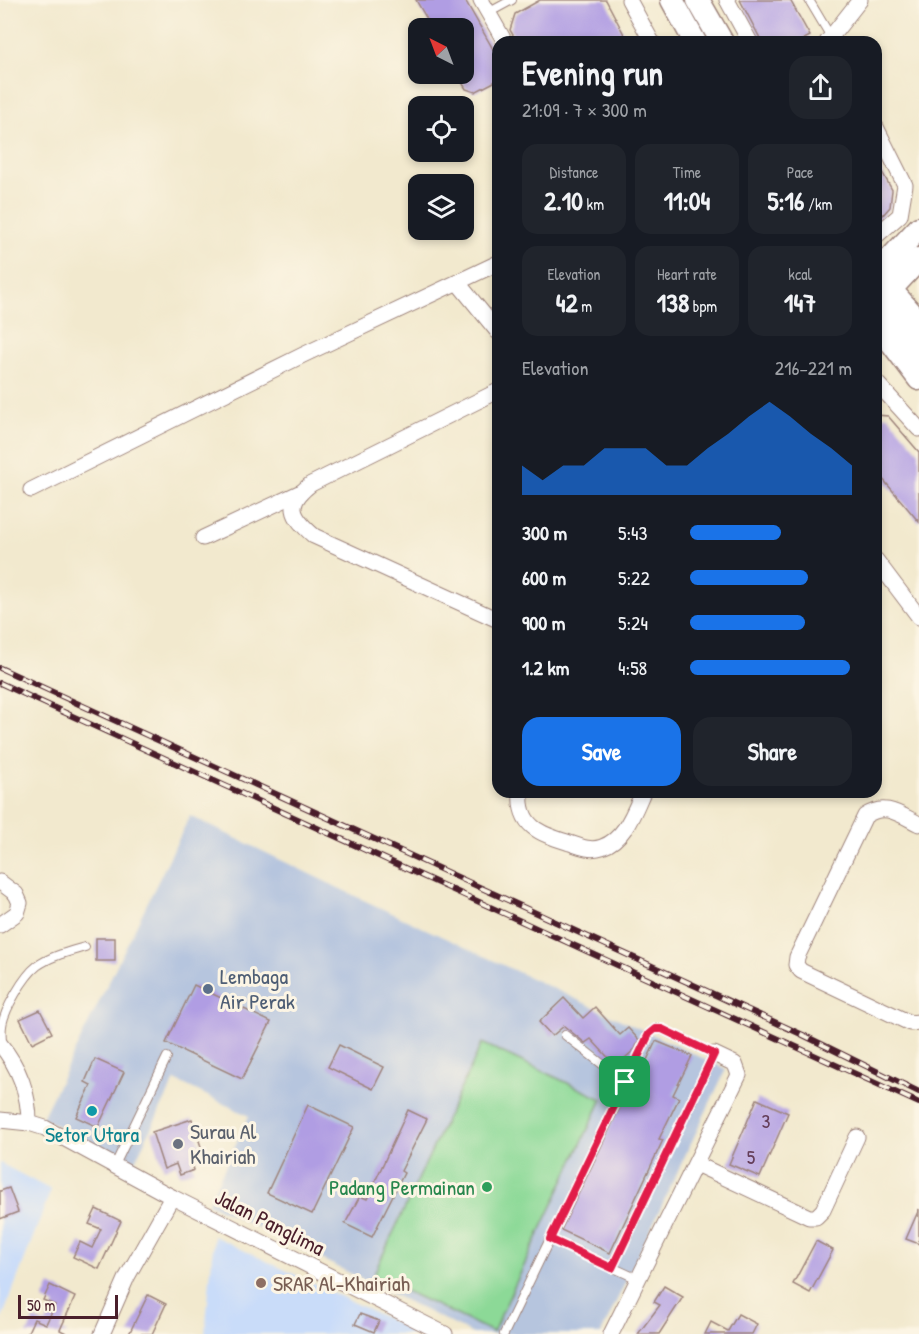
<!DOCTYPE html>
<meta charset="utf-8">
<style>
body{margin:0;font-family:"Patrick Hand",sans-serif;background:#20242c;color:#f1f3f6;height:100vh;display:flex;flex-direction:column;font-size:22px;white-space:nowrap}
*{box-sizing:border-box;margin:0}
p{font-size:20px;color:#9ea1a6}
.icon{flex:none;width:33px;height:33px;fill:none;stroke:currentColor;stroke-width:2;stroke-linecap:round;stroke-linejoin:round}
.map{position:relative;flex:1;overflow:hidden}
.panel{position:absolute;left:492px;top:36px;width:390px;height:762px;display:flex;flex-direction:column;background:#171b24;border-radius:18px;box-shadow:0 3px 9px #0003}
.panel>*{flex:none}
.needle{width:39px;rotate:318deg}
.controls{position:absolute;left:408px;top:18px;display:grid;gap:12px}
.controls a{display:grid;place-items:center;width:66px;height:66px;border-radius:12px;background:#171b24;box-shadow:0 3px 9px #0003;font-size:30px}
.scale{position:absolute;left:18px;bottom:15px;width:100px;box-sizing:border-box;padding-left:6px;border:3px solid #4a1f2b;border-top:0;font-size:16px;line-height:21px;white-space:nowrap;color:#4a1f2b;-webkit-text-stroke:4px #fcf5e5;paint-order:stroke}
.pin{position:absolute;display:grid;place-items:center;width:51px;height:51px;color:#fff;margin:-26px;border-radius:12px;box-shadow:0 3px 9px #0006}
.round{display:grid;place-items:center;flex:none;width:63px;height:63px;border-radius:18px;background:#20242c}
.summary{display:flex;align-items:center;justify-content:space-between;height:102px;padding:0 30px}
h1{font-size:33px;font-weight:700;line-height:45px}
.figures{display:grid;grid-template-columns:repeat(3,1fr);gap:9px;height:102px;padding:6px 30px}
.figures div{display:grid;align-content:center;border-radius:15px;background:#20242c;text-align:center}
.figures b{font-size:26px;font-weight:700}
.figures small{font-size:16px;font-weight:400}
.figures p{font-size:16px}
.chart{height:168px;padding:12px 30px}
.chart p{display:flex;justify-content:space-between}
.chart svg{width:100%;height:108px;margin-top:6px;fill:#1a73e8;opacity:.7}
.button{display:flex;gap:12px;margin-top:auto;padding:12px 30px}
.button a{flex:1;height:69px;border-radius:18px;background:#1a73e8;color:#fff;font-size:24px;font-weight:700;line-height:69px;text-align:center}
.button a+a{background:#20242c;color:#f1f3f6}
ul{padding:0 30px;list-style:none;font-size:20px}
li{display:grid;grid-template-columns:96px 72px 1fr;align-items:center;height:45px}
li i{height:15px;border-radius:8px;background:#1a73e8}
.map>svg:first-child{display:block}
.built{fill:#c9dcf9}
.industrial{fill:#b6c5de}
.green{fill:#8cd997;stroke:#6b7c61;stroke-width:1.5}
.building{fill:#b09de3}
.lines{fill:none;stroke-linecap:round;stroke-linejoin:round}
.lane-casing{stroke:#9e847c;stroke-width:10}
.street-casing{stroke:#9e847c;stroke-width:17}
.secondary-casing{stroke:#9e847c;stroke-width:25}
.lane{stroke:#fff;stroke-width:8}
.street{stroke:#fff;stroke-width:15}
.secondary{stroke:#fff;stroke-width:22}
.rail-casing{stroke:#4a1f2b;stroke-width:6}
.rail{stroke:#fcf5e5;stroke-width:4;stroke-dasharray:11;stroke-linecap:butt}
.route-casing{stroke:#fff;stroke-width:12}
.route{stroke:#e11d48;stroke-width:8}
.service-dot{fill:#5c6f8a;stroke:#fcf5e5;stroke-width:2}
.culture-dot{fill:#0f9aa8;stroke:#fcf5e5;stroke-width:2}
.worship-dot{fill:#6b7280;stroke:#fcf5e5;stroke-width:2}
.leisure-dot{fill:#2e9e5b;stroke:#fcf5e5;stroke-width:2}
.education-dot{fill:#8d6e63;stroke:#fcf5e5;stroke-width:2}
.labels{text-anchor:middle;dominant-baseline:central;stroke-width:6;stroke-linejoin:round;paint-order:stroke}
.number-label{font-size:20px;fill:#643e59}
.service-label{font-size:22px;fill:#4e5e75;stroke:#fcf5e5;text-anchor:start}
.worship-label{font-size:22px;fill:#5b616d;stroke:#fcf5e5;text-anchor:start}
.culture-label{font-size:22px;fill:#0d838f;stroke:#fcf5e5}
.leisure-label{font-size:22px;fill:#27864d;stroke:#fcf5e5;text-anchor:end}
.street-label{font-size:22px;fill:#4a1f2b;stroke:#fcf5e5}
.education-label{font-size:22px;fill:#785e54;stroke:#fcf5e5;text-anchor:start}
</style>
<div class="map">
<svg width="919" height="1334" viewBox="0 0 919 1334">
<rect width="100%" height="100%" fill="#fcf5e5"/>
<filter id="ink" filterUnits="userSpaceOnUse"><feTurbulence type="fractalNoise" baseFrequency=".0167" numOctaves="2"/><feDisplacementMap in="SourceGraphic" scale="12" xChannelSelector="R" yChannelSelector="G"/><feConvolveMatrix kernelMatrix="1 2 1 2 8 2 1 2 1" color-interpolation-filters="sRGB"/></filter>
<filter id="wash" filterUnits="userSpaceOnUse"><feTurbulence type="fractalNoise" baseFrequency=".008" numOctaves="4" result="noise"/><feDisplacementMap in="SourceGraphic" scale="24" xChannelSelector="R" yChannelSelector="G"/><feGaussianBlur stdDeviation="1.35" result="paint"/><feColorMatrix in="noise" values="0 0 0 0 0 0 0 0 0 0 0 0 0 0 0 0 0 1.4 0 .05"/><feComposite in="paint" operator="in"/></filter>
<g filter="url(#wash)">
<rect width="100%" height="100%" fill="#f2e9ce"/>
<g class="built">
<path d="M0 1163 51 1190 0 1324Z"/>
<path d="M214 1236 419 1334H205Z"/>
</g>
<path class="industrial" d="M190 816 357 897 726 1069 601 1334H473L208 1203 249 1116 175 1080 134 1163 42 1118Z"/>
<path class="green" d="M482 1043 602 1099 493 1332 373 1276Z"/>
<g id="blocks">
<g class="building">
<path d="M416 0H465L498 58V80L475 92 466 89 457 74H464V28H432Z"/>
<path d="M540 0H606L628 42H517L510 30 515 14Z"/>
<path d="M740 0H790L810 36 799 42H762Z"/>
<path d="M876 161 892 190 890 207 876 223Z"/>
<path d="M876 415 888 416 919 452V522L876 471Z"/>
<rect x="96" y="938" width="19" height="23"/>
<path d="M194 985 271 1022 242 1079 166 1043Z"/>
<path d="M564 998 583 1018 595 1007 620 1035 628 1028 639 1040 635 1049 616 1066 591 1039 585 1043 564 1026 552 1036 539 1022Z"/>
<path d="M40 1010 52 1033 32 1043 20 1019Z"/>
<path d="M656 1041 692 1056 673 1095 679 1098 659 1139 663 1140 610 1253 561 1230 634 1078 638 1079Z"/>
<path d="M339 1045 384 1067 373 1089 328 1067Z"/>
<path d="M95 1059 124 1072 98 1127 76 1117 91 1085 85 1082Z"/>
<path d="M757 1099 788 1113 760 1177 729 1164Z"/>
<path d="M308 1105 354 1127 312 1214 267 1193Z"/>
<path d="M408 1110 427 1119 401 1171 404 1173 372 1237 345 1224 360 1196 367 1199Z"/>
<path d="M192 1119 204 1156 191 1160 194 1170 180 1175 176 1164 164 1169 152 1132Z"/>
<path d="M9 1188 18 1212 0 1219V1191Z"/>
<path d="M96 1209 121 1221 99 1269 73 1257 80 1242 92 1248 101 1229 89 1224Z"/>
<path d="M919 1209V1244L906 1239Z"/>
<path d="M816 1241 833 1250 810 1293 793 1284Z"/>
<path d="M50 1285 75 1297 60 1330 68 1334H27L34 1319 46 1324 55 1305 43 1300Z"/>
<path d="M664 1286 683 1297 659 1334H638L660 1305 654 1302Z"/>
<path d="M148 1295 166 1304 152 1334H129Z"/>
<path d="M360 1314 379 1321 374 1332 355 1324Z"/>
<path d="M738 1314 757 1324 752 1334H705L711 1322 728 1331Z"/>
</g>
</g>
</g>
<g filter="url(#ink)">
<use href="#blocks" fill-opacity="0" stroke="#9e847c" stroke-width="1.5"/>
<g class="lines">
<g class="lane-casing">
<g id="lane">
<path d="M809 0 831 37"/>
<path d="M488 13 512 0"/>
<path d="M565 1035 625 1082"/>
<path d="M2 1045C2 1039 1 1032 2 1026 4 1010 24 976 37 966 51 956 68 952 85 947"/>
<path d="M114 1167 167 1057"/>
<path d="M550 1239 638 1279"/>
<path d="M504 1334 649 1034 655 1029H661L714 1054 612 1267"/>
</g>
</g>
<g class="street-casing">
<g id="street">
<path d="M481 0 505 42"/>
<path d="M629 0 652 42"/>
<path d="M727 0 750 42"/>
<path d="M827 42 860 0"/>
<path d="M876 127 905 185 900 215 876 236"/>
<path d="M458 283 498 332"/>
<path d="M876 382 919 429"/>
<path d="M498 391 311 484C285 504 291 516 314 536L498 620"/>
<path d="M31 490 303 355 498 263"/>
<path d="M203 538 299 493"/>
<path d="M876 560 919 617"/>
<path d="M521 792C518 828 542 834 570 843 581 847 591 851 602 847 625 839 634 812 643 792"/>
<path d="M919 824C899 814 885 802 865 816L797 957 796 965 801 971 910 1023 919 1022"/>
<path d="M0 882 16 894 20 903 17 913 0 925"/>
<path d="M0 1044C19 1067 29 1094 29 1123"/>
<path d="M0 1120 29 1123 45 1128 172 1197 445 1334"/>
<path d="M696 1164 809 1217H816L823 1210 857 1137"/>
<path d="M102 1334 127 1277 172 1197"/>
<path d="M611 1334 739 1075 735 1064 714 1054"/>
</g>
</g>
<g class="secondary-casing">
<g id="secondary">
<path d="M672 0 695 42"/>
<path d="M698 0 722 42"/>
<path d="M876 273 919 322"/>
<path d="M876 274 879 300 919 352"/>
<path d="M876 274 919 228"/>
<path d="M891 289 919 259"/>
<path d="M876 322 919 379"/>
</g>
</g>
<use href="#lane" class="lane"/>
<use href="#street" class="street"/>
<use href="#secondary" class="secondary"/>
<g class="rail-casing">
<g id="rail">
<path d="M0 668 803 1035 919 1092"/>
<path d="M0 683 919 1103"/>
</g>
</g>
<use href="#rail" class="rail"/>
</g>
</g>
<g class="lines" filter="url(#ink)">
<g class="route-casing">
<path id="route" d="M655 1029H662L714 1054 612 1268 550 1239 649 1034Z"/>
</g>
<use href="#route" class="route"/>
</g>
<circle class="service-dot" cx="208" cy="989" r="6"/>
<circle class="culture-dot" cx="92" cy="1111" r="6"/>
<circle class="worship-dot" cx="178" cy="1144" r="6"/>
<circle class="leisure-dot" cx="487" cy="1187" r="6"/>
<circle class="education-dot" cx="261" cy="1283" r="6"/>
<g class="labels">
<g class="number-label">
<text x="766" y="1120">3</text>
<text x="751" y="1156">5</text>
</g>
<g class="service-label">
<text x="220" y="976">Lembaga<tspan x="220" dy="25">Air Perak</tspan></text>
</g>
<g class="worship-label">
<text x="190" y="1131">Surau Al<tspan x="190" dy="25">Khairiah</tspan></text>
</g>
<g class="culture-label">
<text x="92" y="1134">Setor Utara</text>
</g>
<g class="leisure-label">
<text x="475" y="1187">Padang Permainan</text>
</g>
<g class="street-label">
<text transform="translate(270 1222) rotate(27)">Jalan Panglima</text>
</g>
<g class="education-label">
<text x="273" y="1283">SRAR Al-Khairiah</text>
</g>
</g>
</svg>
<div class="controls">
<a><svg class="needle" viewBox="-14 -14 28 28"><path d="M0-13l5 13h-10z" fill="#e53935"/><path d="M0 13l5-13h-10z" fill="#9ea1a6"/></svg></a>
<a><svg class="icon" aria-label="locate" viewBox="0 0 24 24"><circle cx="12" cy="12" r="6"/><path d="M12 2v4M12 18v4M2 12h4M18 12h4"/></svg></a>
<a><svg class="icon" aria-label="layers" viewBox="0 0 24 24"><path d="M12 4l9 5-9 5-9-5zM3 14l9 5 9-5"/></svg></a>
</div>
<div class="scale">50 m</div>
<div class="pin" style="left:625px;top:1082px;background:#1e9e55"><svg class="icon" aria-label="arrive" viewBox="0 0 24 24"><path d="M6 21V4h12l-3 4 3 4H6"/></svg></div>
<section class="panel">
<div class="summary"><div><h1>Evening run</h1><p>21:09 · 7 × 300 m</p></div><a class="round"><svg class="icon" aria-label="share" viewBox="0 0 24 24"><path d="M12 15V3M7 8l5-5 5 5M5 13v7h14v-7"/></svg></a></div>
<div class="figures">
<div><p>Distance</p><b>2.10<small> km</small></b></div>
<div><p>Time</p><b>11:04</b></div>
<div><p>Pace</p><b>5:16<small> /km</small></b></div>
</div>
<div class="figures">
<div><p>Elevation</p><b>42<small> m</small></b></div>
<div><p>Heart rate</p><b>138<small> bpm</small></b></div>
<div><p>kcal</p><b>147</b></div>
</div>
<div class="chart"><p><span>Elevation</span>216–221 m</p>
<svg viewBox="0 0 160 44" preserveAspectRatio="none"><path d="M0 44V32L10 38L20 32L30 32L40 25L50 25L60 25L70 32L80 32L90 25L100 19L110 12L120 6L130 12L140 19L150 25L160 32V44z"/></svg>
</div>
<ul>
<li><b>300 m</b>5:43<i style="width:56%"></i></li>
<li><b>600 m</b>5:22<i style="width:73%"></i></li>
<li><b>900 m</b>5:24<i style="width:71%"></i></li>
<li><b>1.2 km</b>4:58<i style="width:99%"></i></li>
</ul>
<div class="button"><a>Save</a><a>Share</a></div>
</section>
</div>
